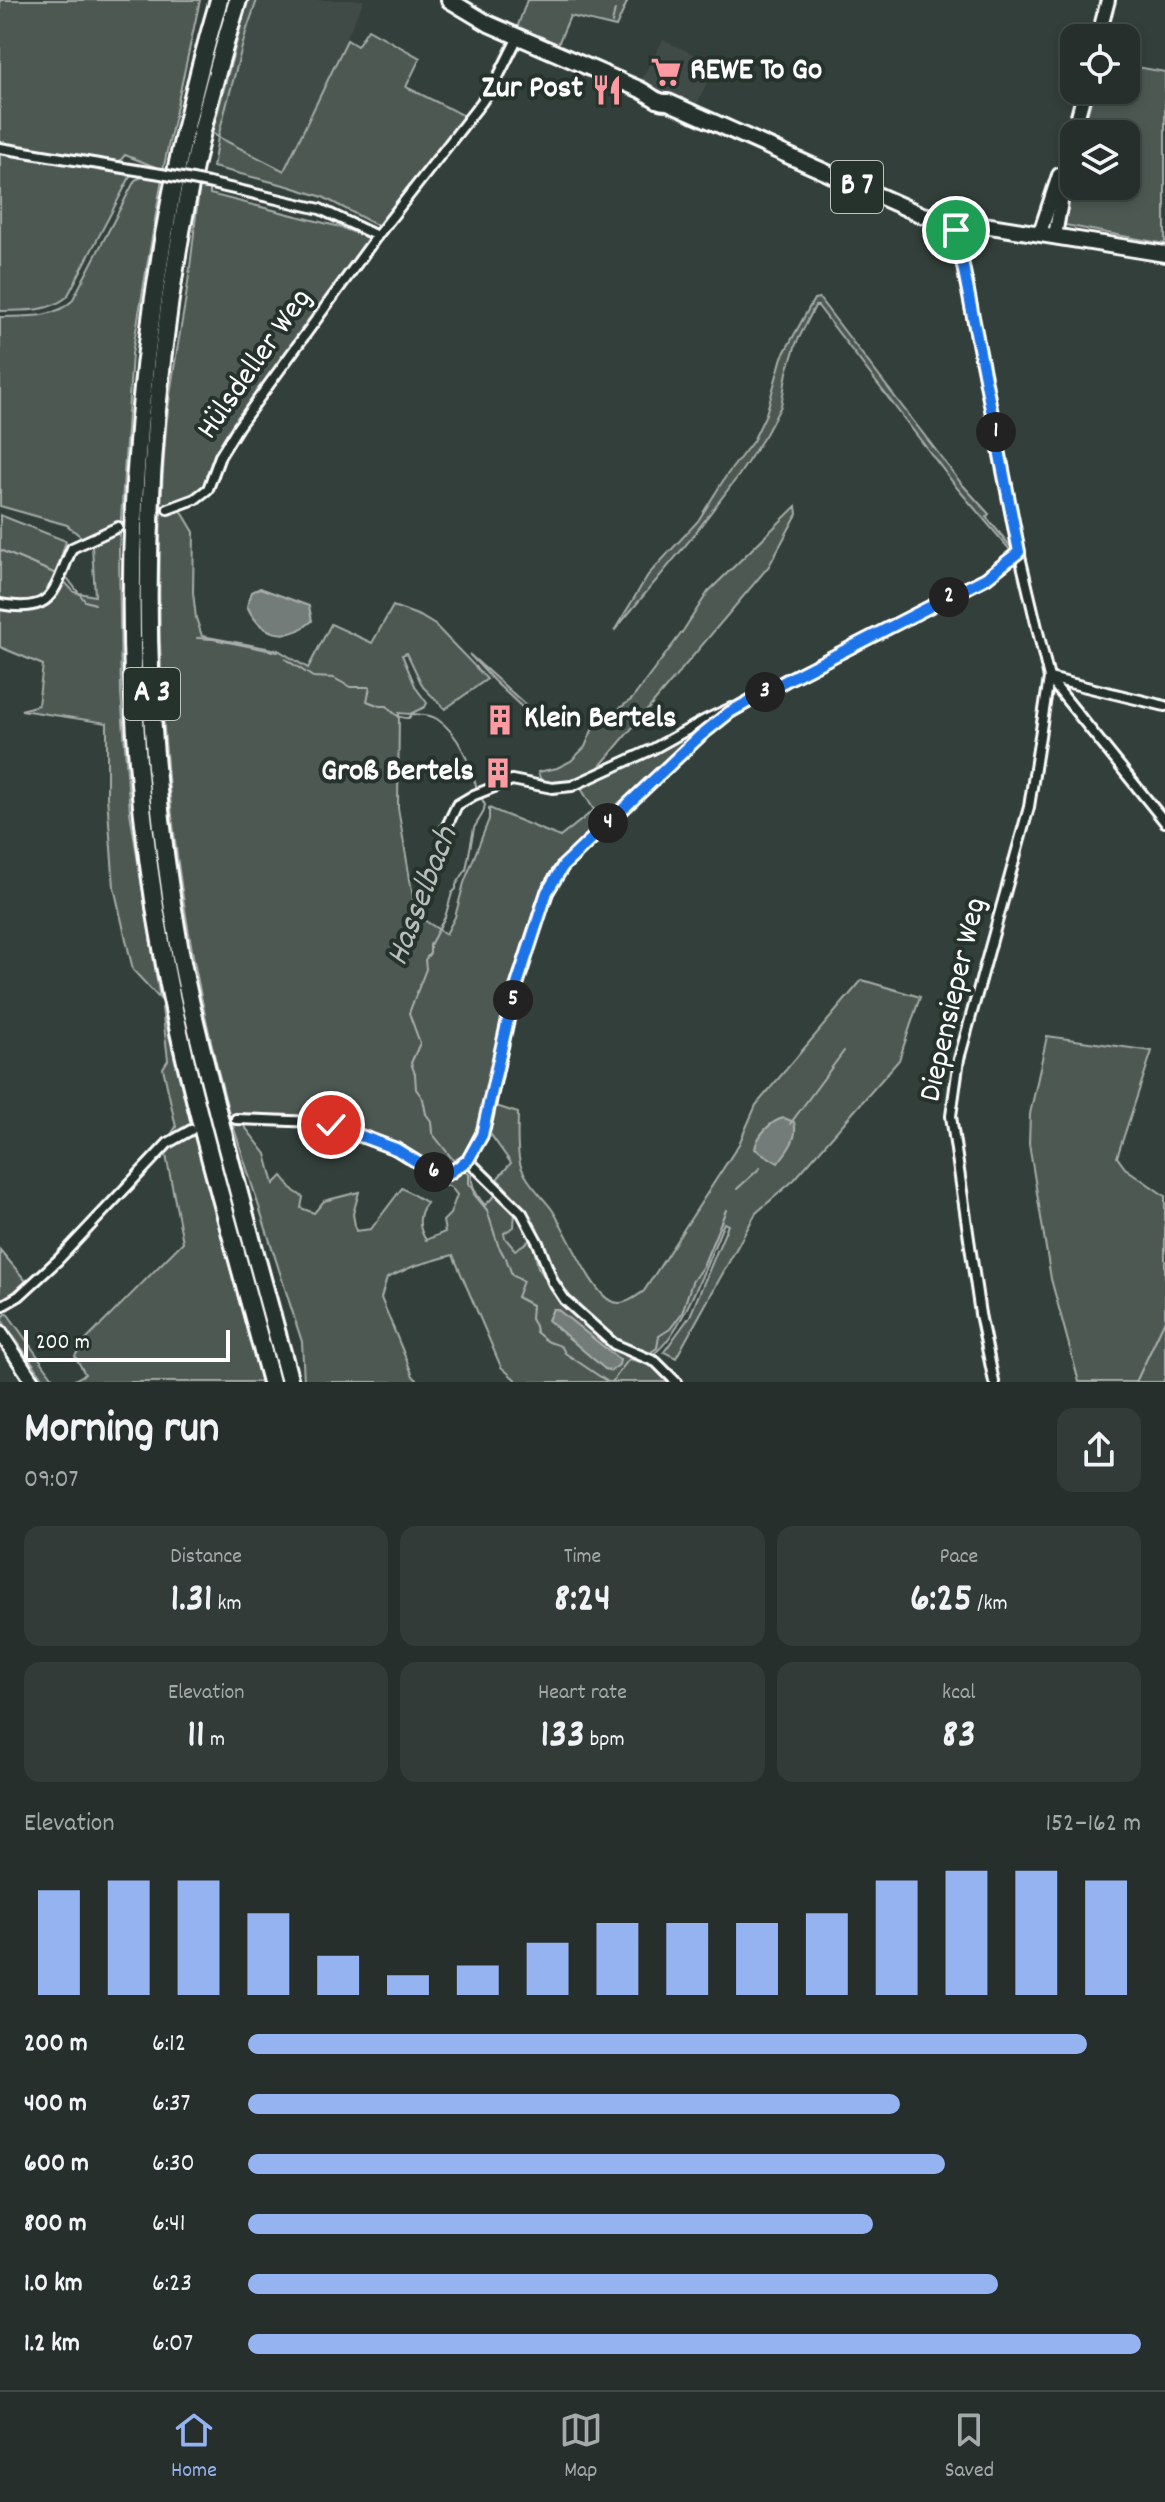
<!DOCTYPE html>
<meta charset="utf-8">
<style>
body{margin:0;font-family:Dekko,sans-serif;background:#323b38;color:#f1f3f6;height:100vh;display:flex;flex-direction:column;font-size:30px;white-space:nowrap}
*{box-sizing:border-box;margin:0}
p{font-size:26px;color:#a4a9a9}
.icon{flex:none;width:44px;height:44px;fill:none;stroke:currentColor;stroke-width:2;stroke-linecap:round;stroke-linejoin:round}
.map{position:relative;height:1382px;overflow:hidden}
.side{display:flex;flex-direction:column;background:#262f2c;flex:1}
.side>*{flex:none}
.fabs{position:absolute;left:1060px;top:24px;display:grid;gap:16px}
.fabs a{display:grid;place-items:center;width:80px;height:80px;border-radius:16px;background:#262f2c;box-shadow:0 4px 12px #0003,0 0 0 2px #424a48;font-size:40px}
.scale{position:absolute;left:24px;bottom:20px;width:206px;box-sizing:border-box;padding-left:8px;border:4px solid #fff;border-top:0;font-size:22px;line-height:28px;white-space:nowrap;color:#fff;-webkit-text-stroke:6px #26332d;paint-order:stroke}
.pin{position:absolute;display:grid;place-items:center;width:68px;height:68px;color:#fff;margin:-34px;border:4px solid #fff;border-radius:50%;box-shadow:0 2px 8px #0007}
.km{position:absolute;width:40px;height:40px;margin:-20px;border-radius:50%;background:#222;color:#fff;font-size:22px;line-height:40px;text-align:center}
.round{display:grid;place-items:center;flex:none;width:84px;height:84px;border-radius:16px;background:#323b38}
.overview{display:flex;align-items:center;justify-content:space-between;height:136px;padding:0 24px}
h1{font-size:44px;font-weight:700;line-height:60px}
.metrics{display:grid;grid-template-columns:repeat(3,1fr);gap:12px;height:136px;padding:8px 24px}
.metrics div{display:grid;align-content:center;border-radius:16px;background:#323b38;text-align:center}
.metrics b{font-size:40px;font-weight:700}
.metrics small{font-size:22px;font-weight:400}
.metrics p{font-size:22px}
.chart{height:224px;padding:16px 24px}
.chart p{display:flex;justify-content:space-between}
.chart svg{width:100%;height:144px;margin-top:8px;stroke:#95b2f1;stroke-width:6}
ul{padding:0 24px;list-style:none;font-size:26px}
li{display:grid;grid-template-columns:128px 96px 1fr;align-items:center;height:60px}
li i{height:20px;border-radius:10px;background:#95b2f1}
.tab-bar{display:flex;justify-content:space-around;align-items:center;height:112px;border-top:2px solid #424a48;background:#262f2c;font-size:22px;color:#a4a9a9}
.tab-bar a{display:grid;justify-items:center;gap:4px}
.tab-bar .active{color:#95b2f1}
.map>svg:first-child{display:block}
.built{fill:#404c47}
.green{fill:#4d5853;stroke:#a6aca9;stroke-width:2}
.water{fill:#737b78;stroke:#abb0ae;stroke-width:2}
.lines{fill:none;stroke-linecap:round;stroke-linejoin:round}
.stream{stroke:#abb0ae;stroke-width:2}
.street-casing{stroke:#fff;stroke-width:14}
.secondary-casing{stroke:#fff;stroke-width:18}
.primary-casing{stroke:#fff;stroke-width:20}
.highway-casing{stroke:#fff;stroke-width:22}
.street{stroke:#26332d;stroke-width:8}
.secondary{stroke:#26332d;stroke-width:12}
.primary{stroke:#26332d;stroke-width:14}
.highway{stroke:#26332d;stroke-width:16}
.street-bridge-casing{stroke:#fff;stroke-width:14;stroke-linecap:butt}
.street-bridge{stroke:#26332d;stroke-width:8}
.route-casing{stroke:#fff;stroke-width:16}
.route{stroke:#1a73e8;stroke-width:10}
.labels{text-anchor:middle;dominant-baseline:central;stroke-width:8;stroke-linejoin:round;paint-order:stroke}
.shield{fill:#26332d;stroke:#bec2c0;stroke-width:2}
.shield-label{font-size:30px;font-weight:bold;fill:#fff}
.poi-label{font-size:32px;font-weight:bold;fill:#fff;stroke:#26332d;text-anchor:start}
.street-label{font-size:32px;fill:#fff;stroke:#26332d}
.water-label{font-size:34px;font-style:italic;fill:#b9bdbc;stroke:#26332d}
</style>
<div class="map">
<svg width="1165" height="1382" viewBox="0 0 1165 1382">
<rect width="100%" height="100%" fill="#333f3a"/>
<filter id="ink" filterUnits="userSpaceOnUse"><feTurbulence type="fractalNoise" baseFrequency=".0125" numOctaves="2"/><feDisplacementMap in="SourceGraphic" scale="16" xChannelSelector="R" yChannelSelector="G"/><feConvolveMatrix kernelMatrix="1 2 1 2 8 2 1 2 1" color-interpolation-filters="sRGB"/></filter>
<g filter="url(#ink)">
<g class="built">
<path d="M257 0H364L284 171 218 137 246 32Z"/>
<path d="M663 40 715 64 696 107 640 82Z"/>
<path d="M525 1220 532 1239 515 1250 505 1238 504 1233Z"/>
</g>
<g class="green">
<path d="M0 0H200L163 170 125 155 119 162 0 144Z"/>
<path d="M248 0H257L246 32 218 137 284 171 347 40 357 46 368 29 420 58 406 87 467 117 427 164 380 227 323 197 288 186 213 167 218 137 212 133Z"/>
<path d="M527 0H628L616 27 570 16 556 49 516 31Z"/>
<path d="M1126 65 1165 72V244L1065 225 1074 163V186H1126V134H1082L1094 90H1126Z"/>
<path d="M0 151 122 170 130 177 67 297C47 313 24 310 0 311Z"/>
<path d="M147 175 162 179 132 354 119 549 121 693 130 812 160 999 133 970 114 887 107 797V723L21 710 38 705 43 665 0 647V607L30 611 48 604 64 581 74 592 95 596 92 546 67 525 0 506V317C25 316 53 319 72 301L135 180Z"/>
<path d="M200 183 210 187V194L340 227 368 238V244L300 335 204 488 199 494 168 506 179 507 194 532 193 592 196 618 202 636 278 650 308 668 331 624 372 643 393 606 420 616 435 625 487 679 445 709 423 687 407 653 402 655 416 688 427 703 425 707 410 714 399 713 398 808 416 915 446 934 455 917 464 883 489 819V808L560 837 594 810 579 785 614 771 726 712 562 865 512 992 483 1127 468 1157 451 1169 441 1170 398 1146 317 1118 230 1117C170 897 148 668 165 440 168 398 176 357 183 315 191 271 194 226 200 183Z"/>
<path d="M819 298 961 483 989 514 986 517 1013 549 1011 551 958 489 818 306H815L796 344 787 372 781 406 766 434 739 475 690 540 614 631 648 575 698 521 726 476 753 441 766 414 782 357 814 299Z"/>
<path d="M796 506 797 514 769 566 600 766 605 769 563 785 542 784 538 772 557 768 571 761 585 747 593 728 632 699 683 631 708 592Z"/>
<path d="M0 515 66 541 55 576 40 600 24 605 0 602Z"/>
<path d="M469 654 544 721 563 709 566 712 558 727 547 723 541 725 494 681Z"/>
<path d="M577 856C528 917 513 1030 496 1106L518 1113C518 1129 516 1147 520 1163 524 1179 541 1195 551 1208 566 1229 591 1292 611 1301 623 1307 634 1298 644 1291L739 1144 756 1105 862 980 920 997 899 1060 794 1180 756 1213 676 1358 664 1352 690 1316 728 1225 724 1223C710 1255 680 1341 650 1356 639 1352 625 1348 616 1342 599 1331 564 1298 555 1281 535 1244 530 1208 497 1179L511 1163 491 1135 482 1146H479L514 998 547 898 565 865Z"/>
<path d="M162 1007 186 1105 261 1382H71L85 1374 75 1356 83 1343 183 1242 165 1150 175 1143 170 1136 176 1127 163 1068 168 1060Z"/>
<path d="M1047 1036 1152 1051 1117 1157 1125 1168 1165 1196V1377L1163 1382H1079L1051 1279 1029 1144 1030 1114Z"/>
<path d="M232 1122H241L266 1154 274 1184 282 1176 294 1191 303 1197 301 1208 314 1213 324 1201 359 1192 353 1214 356 1231 371 1229 402 1188 427 1203C417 1214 418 1228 426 1240L445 1232 443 1221 450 1214 457 1195 451 1187 445 1185 450 1177 473 1163C469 1180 473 1192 485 1205L499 1192 515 1211 514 1227 504 1233 505 1238 515 1250 532 1239 538 1267 563 1304 612 1346 625 1354 649 1361 673 1382H518L501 1367 453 1255 414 1266 387 1278 381 1298 413 1376 419 1382H304L302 1342Z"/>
<path d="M0 1250 26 1281 6 1299 0 1300Z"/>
<path d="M7 1313 56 1382H46L1 1319Z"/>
</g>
<g class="water">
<path d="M260 588 309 606 312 621C287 643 260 635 247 606L252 592Z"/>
<path d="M784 1118 794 1122C799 1138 787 1151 778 1163L755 1149C757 1136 770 1121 784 1118Z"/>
<path d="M553 1309H557L620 1360 619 1365 611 1371 605 1369 548 1320Z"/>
</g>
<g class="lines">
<g class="stream">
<path d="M617 3 619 0"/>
<path d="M612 23 615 10"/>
<path d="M0 550 54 573"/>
<path d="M68 579 85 601 95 604"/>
<path d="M197 638 213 639 278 652"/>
<path d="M285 659 313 677 334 678 350 687H370L367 701 380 706H387C394 714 398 718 409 718L412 714C421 715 430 714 437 719 460 734 470 765 477 789"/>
<path d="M790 1124 844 1051"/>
<path d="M458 1166 432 1133 431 1121 426 1114 423 1099 416 1089 415 1074 411 1063 420 1043 409 1013 426 969 425 960 430 953V945L445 917 452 893 456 889V885L466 870 474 828 483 813 485 805 480 795"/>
<path d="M463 1170 469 1174V1184L473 1188 474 1194 487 1210 498 1245 504 1256"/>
<path d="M737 1189 760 1168"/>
<path d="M506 1258 512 1275 523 1281 517 1297 532 1305 531 1319 535 1326 536 1332C540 1335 545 1340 549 1342 557 1345 562 1344 565 1353L608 1382"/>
<path d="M648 1354 657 1348 659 1336 670 1329 682 1313 692 1282 703 1266 726 1210"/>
<path d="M612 1382 629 1359 642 1362"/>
<path d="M1136 1382 1165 1320"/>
</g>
<g class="street-casing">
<g id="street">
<path d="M0 148 161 174"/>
<path d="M208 183 320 209 377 236"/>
<path d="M168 509 195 499 208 489 220 456 238 427 377 236 481 103 496 81 518 37"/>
<path d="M1019 552 1049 678 1165 822"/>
<path d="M0 604C55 614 53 591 72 548L118 527"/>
<path d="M1049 678 1165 706"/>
<path d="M446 828 457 805 474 795 512 780 552 788 572 786 653 749 705 720 731 708"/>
<path d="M236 1119 316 1122 331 1125 396 1149 430 1170 441 1174 451 1173 468 1160 486 1124 513 997 541 908 551 883 563 866 700 736 730 712 787 680 986 578 1019 552 956 230 957 221"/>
<path d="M468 1160 522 1213 538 1243 553 1282 565 1300 614 1344 656 1362 676 1382"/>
<path d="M0 1307 19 1296 58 1260 168 1143 191 1130"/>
<path d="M994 1382 980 1314 951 1116 959 1059 1029 807 1049 678"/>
</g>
</g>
<g class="secondary-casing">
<g id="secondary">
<path d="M1098 38 1108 0"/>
<path d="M1040 233 1059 175"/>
<path d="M1055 235 1073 135 1085 90"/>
<path d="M0 1332 33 1382"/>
</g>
</g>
<g class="primary-casing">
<path id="primary" d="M449 0 489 24 639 89C650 94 656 103 668 102L922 215 1165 254"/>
</g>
<g class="highway-casing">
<g id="highway">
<path d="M219 0C128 310 105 646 165 965 192 1105 235 1244 271 1382"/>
<path d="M238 0C142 307 124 641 181 957 190 1006 203 1054 215 1102 239 1196 265 1289 290 1382"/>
</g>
</g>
<use href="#street" class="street"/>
<use href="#secondary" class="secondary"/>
<use href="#primary" class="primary"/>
<use href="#highway" class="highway"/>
<g class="street-bridge-casing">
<path id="street-bridge" d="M161 174 208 183"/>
</g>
<use href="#street-bridge" class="street-bridge"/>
</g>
</g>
<g class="lines" filter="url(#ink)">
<g class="route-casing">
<path id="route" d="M331 1125 396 1149 430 1170 448 1174 468 1160 482 1135 513 997 547 892 563 866 700 736 730 712 787 680 986 578 1019 552 956 230"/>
</g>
<use href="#route" class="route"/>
</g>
<defs>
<g id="supermarket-bare" transform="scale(2.4)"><path d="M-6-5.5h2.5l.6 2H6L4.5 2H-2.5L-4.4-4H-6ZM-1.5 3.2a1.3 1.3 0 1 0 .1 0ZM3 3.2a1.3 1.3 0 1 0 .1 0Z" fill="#ff9aa2" stroke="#26332d" stroke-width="2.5" paint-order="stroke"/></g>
<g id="restaurant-bare" transform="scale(2.4)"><path d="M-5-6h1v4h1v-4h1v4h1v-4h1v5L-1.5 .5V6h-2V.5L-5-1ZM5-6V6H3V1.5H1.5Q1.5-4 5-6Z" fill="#ff9aa2" stroke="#26332d" stroke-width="2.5" paint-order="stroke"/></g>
<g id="building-bare" transform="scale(2.4)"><path d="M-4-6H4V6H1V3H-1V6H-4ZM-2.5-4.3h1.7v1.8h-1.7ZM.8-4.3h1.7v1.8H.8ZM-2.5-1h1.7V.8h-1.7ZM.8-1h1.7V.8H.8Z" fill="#ff9aa2" stroke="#26332d" stroke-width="2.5" paint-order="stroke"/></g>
</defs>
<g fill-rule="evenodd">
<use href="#supermarket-bare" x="666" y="72"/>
<use href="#restaurant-bare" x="607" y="90"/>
<use href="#building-bare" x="500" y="720"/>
<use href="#building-bare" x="498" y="773"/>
</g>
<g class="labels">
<g class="shield">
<rect x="831" y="161" width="52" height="52" rx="6"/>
<rect x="124" y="668" width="56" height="52" rx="6"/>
</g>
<g class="shield-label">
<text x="857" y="187">B 7</text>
<text x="152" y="694">A 3</text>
</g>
<g class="poi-label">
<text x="690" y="72">REWE To Go</text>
<text x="583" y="90" text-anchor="end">Zur Post</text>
<text x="524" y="720">Klein Bertels</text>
<text x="474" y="773" text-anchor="end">Groß Bertels</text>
</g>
<g class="street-label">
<text transform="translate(256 365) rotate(-55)">Hülsdeller Weg</text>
<text transform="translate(955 1000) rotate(-77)">Diepensieper Weg</text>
</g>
<g class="water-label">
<text transform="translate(424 897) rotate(-69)">Hasselbach</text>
</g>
</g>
</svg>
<div class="fabs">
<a><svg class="icon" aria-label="locate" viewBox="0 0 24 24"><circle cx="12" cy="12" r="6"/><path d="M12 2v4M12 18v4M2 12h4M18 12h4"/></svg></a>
<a><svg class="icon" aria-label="layers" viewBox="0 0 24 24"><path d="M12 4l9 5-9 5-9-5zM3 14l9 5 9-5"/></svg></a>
</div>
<div class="scale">200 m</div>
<div class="pin" style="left:956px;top:230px;background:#1e9e55"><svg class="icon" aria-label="arrive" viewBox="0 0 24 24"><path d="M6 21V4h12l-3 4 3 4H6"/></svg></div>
<div class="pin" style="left:331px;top:1125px;background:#d93025"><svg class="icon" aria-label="check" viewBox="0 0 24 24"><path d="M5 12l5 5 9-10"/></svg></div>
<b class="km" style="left:996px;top:432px">1</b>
<b class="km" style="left:949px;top:597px">2</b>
<b class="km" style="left:765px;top:692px">3</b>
<b class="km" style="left:608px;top:823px">4</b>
<b class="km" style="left:513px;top:1000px">5</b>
<b class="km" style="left:434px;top:1172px">6</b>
</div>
<section class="side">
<div class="overview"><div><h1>Morning run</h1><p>09:07</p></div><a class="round"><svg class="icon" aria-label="share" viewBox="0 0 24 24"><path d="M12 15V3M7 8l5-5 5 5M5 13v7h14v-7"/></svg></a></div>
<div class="metrics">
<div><p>Distance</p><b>1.31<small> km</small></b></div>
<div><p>Time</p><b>8:24</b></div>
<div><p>Pace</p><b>6:25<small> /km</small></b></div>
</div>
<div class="metrics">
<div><p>Elevation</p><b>11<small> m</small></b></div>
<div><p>Heart rate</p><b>133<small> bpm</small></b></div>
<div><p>kcal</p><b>83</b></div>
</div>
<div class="chart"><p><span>Elevation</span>152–162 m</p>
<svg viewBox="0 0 160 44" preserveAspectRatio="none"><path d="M5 44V12M15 44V9M25 44V9M35 44V19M45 44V32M55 44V38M65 44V35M75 44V28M85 44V22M95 44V22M105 44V22M115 44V19M125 44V9M135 44V6M145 44V6M155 44V9"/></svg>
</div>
<ul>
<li><b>200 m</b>6:12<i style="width:94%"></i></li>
<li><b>400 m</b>6:37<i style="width:73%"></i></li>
<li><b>600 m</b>6:30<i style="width:78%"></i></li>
<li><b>800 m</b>6:41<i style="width:70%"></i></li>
<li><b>1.0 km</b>6:23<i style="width:84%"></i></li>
<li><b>1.2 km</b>6:07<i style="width:100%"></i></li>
</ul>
</section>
<nav class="tab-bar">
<a class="active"><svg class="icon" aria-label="home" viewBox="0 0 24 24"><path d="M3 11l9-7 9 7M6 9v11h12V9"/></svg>Home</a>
<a><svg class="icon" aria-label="map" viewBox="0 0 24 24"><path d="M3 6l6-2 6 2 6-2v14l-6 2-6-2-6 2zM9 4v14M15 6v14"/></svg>Map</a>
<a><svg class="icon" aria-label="saved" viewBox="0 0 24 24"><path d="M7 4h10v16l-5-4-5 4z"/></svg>Saved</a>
</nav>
